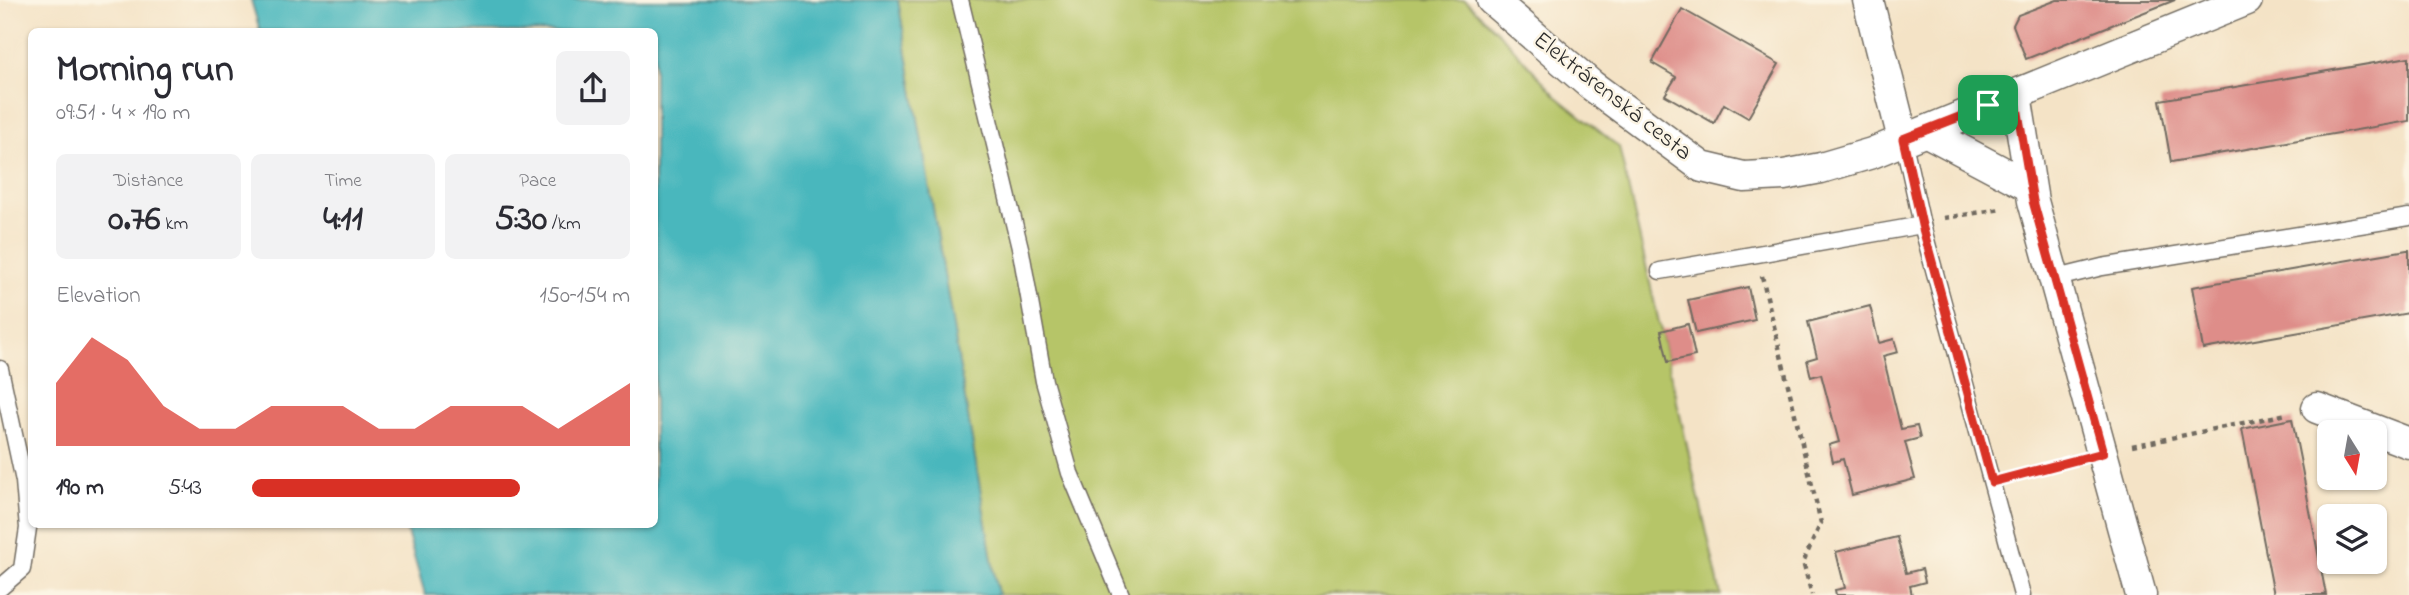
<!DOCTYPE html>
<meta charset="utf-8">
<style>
body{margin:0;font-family:"Indie Flower",sans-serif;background:#f2f2f3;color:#2b2b33;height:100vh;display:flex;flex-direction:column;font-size:26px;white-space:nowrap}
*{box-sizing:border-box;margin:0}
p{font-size:23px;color:#7c7c81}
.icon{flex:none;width:38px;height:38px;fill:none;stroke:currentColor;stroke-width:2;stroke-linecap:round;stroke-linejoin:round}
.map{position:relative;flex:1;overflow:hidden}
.drawer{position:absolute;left:28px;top:28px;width:630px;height:500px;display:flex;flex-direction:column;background:#fff;border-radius:10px;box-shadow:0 2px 5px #0004}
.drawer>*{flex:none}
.needle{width:46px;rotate:169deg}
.fabs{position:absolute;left:2317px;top:420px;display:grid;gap:14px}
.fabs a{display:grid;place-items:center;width:70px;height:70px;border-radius:10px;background:#fff;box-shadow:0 2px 5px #0004;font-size:35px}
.pin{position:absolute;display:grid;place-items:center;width:60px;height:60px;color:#fff;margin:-30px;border-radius:14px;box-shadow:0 4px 10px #0006}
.round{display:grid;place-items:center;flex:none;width:74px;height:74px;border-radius:10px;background:#f2f2f3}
.overview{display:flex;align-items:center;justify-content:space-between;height:119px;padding:0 28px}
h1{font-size:38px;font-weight:700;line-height:52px}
.metrics{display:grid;grid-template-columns:repeat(3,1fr);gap:10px;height:119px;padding:7px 28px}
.metrics div{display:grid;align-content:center;border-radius:10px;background:#f2f2f3;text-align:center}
.metrics b{font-size:35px;font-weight:700}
.metrics small{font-size:19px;font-weight:400}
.metrics p{font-size:19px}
.chart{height:196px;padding:14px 28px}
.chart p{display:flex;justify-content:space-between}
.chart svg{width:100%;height:126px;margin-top:7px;fill:#d93025;opacity:.7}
ul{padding:0 28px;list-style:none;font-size:23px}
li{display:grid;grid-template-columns:112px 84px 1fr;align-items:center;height:52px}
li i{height:18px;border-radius:9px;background:#d93025}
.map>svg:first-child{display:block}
.green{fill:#b6c567;stroke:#707849;stroke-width:2}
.water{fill:#48b7bd;stroke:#3a7174;stroke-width:2}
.building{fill:#de8d89}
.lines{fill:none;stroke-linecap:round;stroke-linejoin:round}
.lane-casing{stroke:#716b61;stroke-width:19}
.street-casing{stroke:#716b61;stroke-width:33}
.path{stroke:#716b61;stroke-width:4.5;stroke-dasharray:5 5;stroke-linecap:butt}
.lane{stroke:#fff;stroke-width:16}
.street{stroke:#fff;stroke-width:30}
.route-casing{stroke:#fff;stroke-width:14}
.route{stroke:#d93025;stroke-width:9}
.labels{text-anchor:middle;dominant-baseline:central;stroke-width:5;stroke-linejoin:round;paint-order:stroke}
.street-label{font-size:24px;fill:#2b2b2b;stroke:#fcf5e5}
</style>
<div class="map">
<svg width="2409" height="595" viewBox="0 0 2409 595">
<rect width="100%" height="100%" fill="#fcf5e5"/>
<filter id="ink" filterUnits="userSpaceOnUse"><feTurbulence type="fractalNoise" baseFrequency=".0143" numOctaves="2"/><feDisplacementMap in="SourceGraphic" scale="14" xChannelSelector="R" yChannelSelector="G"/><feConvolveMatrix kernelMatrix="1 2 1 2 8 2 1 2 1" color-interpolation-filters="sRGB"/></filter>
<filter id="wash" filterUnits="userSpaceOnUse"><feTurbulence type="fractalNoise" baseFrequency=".00686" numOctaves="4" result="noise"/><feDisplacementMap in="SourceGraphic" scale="28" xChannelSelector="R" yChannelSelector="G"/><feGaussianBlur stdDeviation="1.57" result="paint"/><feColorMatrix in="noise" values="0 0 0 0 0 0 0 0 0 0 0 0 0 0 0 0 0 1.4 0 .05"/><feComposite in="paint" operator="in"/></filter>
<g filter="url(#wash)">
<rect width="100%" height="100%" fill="#f4e3c6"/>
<path class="green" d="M898 0H1465L1507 41 1556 96 1619 147 1721 595H998Z"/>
<path class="water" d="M251 0H898L998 595H425L405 525H654V32L260 31Z"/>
<g id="blocks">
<g class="building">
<path d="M2057 0H2175L2026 59 2013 25 2018 15Z"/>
<path d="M1682 9 1779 64 1748 118 1724 104 1714 123 1665 95 1676 77 1652 63Z"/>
<path d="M2409 57V121L2171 162 2160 100Z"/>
<path d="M2407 250H2409V313L2203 349 2192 287Z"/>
<path d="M1748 287 1755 320 1696 333 1688 300Z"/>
<path d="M1870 306 1879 343 1894 339 1898 352 1883 356 1901 429 1917 426 1920 438 1905 442 1915 479 1852 495 1843 459 1833 462 1831 453 1829 445 1839 442 1821 374 1811 377 1807 360 1817 357 1808 322Z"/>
<path d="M1688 324 1695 356 1668 362 1661 331Z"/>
<path d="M2292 419 2302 469 2326 595H2274L2242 429Z"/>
<path d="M1897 537 1906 573 1922 569 1925 582 1910 586 1912 595H1836L1835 590 1845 588 1836 552Z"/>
</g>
</g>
</g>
<g filter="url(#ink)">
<use href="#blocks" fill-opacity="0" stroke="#716b61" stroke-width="2"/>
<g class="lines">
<g class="lane-casing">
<g id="lane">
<path d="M960 0 1021 252 1044 381 1070 473 1121 595"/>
<path d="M1903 139 1922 225 2022 595"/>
<path d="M1660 271 1922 225"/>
<path d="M2053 279 2102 267 2409 217"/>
<path d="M0 369 24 481 28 528 22 569 0 588"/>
</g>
</g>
<g class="street-casing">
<g id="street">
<path d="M1492 0 1591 85 1702 167 1744 177 1784 175 1821 168 1872 153 2247 0"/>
<path d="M1868 0 1903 139"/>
<path d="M2016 95 2033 201 2141 595"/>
<path d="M1927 132 2029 186"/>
<path d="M2317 408 2409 443"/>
</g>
</g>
<g class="path">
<path d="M1944 218 2001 209"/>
<path d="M1762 276 1821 523 1803 562 1812 595"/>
<path d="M2132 446 2287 414"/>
<path d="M2013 476 2072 461"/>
</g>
<use href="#lane" class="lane"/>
<use href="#street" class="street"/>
</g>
</g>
<g class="lines" filter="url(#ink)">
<g class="route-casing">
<path id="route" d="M2015 95 2033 201 2103 453 1992 482 1922 225 1903 139Z"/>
</g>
<use href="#route" class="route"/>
</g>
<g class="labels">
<g class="street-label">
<text transform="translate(1612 97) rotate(38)">Elektrárenská cesta</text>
</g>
</g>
</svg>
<div class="fabs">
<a><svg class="needle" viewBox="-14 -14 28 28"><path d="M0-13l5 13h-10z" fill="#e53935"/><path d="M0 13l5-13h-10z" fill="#7c7c81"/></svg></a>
<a><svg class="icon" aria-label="layers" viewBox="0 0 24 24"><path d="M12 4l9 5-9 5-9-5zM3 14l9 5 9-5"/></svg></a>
</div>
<div class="pin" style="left:1988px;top:105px;background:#1e9e55"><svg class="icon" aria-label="arrive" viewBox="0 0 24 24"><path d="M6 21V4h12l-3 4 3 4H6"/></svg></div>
<section class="drawer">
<div class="overview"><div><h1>Morning run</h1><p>09:51 · 4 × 190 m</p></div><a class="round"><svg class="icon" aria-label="share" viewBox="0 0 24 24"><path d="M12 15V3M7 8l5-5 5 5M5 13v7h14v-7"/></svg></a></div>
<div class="metrics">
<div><p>Distance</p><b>0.76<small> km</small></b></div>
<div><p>Time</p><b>4:11</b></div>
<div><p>Pace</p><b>5:30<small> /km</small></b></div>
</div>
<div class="chart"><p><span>Elevation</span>150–154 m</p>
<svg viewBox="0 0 160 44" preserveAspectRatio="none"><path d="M0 44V22L10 6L20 14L30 30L40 38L50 38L60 30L70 30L80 30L90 38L100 38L110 30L120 30L130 30L140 38L150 30L160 22V44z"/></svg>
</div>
<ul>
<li><b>190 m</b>5:43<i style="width:71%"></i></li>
</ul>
</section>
</div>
